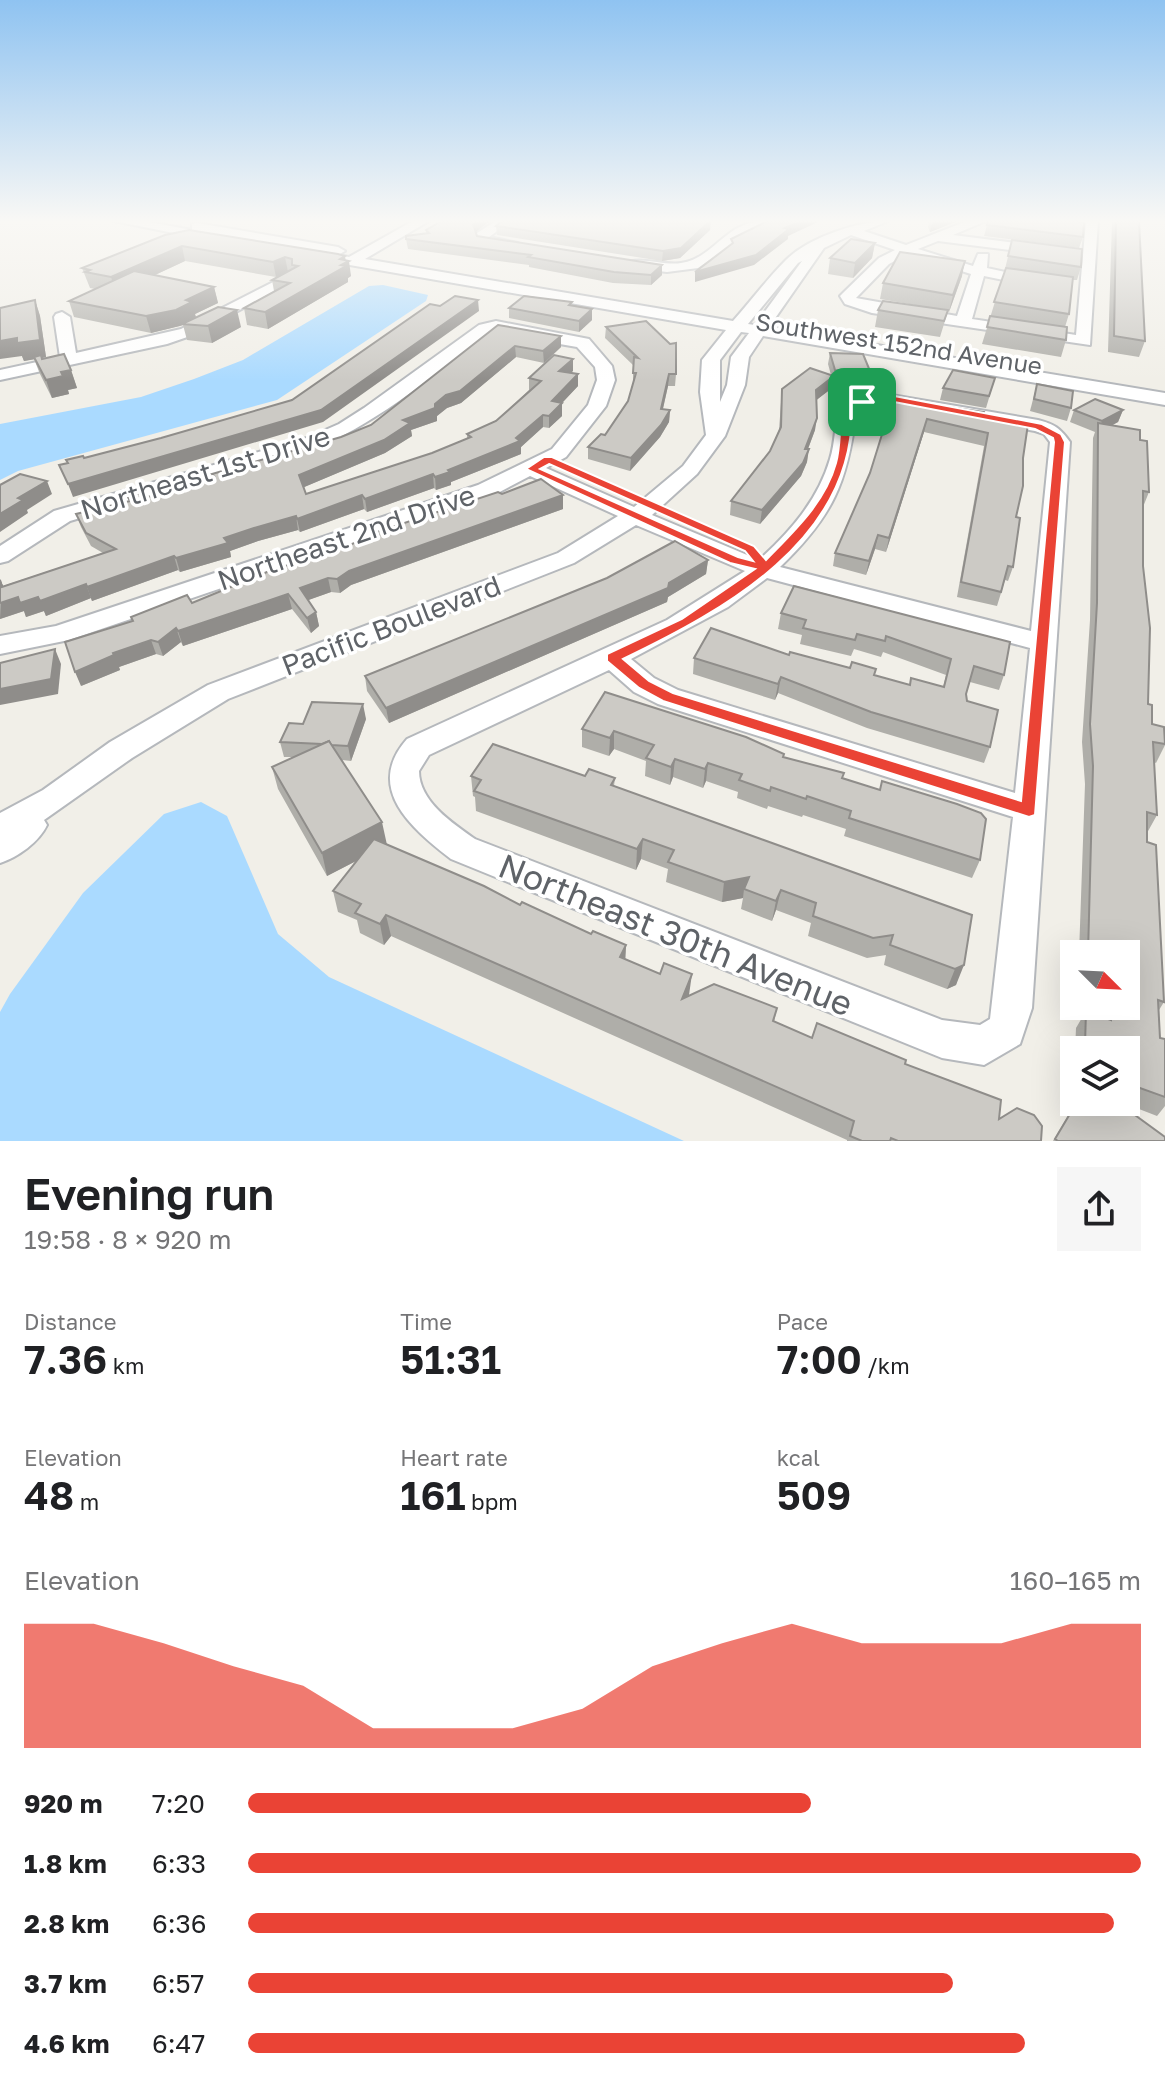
<!DOCTYPE html>
<meta charset="utf-8">
<style>
body{margin:0;font-family:"Golos Text",sans-serif;background:#f6f6f6;color:#202124;height:100vh;display:flex;flex-direction:column;font-size:30px;white-space:nowrap}
*{box-sizing:border-box;margin:0}
p{font-size:26px;color:#757577}
.icon{flex:none;width:44px;height:44px;fill:none;stroke:currentColor;stroke-width:2;stroke-linecap:round;stroke-linejoin:round}
.map{position:relative;height:1141px;overflow:hidden}
.drawer{display:flex;flex-direction:column;background:#fff;flex:1}
.drawer>*{flex:none}
.needle{width:52px;rotate:114deg}
.buttons{position:absolute;left:1060px;top:940px;display:grid;gap:16px}
.buttons a{display:grid;place-items:center;width:80px;height:80px;border-radius:0px;background:#fff;box-shadow:0 8px 32px #0002;font-size:40px}
.pin{position:absolute;display:grid;place-items:center;width:68px;height:68px;color:#fff;margin:-34px;border-radius:16px;box-shadow:0 4px 12px #0006}
.round{display:grid;place-items:center;flex:none;width:84px;height:84px;border-radius:0px;background:#f6f6f6}
.headline{display:flex;align-items:center;justify-content:space-between;height:136px;padding:0 24px}
h1{font-size:44px;font-weight:600;line-height:60px}
.metrics{display:grid;grid-template-columns:repeat(3,1fr);gap:12px;height:136px;padding:8px 24px}
.metrics div{display:grid;align-content:center}
.metrics b{font-size:40px;font-weight:600}
.metrics small{font-size:22px;font-weight:400}
.metrics p{font-size:22px}
.chart{height:224px;padding:16px 24px}
.chart p{display:flex;justify-content:space-between}
.chart svg{width:100%;height:144px;margin-top:8px;fill:#ea4335;opacity:.7}
ul{padding:0 24px;list-style:none;font-size:26px}
li{display:grid;grid-template-columns:128px 96px 1fr;align-items:center;height:60px}
li i{height:20px;border-radius:10px;background:#ea4335}
.map>svg:first-child{display:block}
.water{fill:#aadaff}
.lines{fill:none;stroke-linecap:round;stroke-linejoin:round}
.minor-casing{stroke:#b5b8bc;stroke-width:4}
.minor{fill:#fff;fill-rule:evenodd}
.wall{fill:#afaea9}
.shaded-wall{fill:#8f8d8a}
.building{fill:#cccac5;stroke:#8f8d8a;stroke-width:2}
.route{fill:#ea4335;stroke:#fff;stroke-width:2;fill-rule:evenodd}
.labels{text-anchor:middle;dominant-baseline:central;stroke-width:7;stroke-linejoin:round;paint-order:stroke}
.far-street-label{font-size:24px;fill:#5f6368;stroke:#fff}
.street-label{font-size:28px;fill:#5f6368;stroke:#fff}
.near-street-label{font-size:34px;fill:#5f6368;stroke:#fff}
</style>
<div class="map">
<svg width="1165" height="1141" viewBox="0 0 1165 1141">
<rect width="100%" height="100%" fill="#f1efe8"/>
<g class="water">
<path d="M383 285 428 295 426 301 277 400 18 471 0 480V424L141 397 194 379 243 360 369 286Z"/>
<path d="M201 802 227 816 278 934 329 977 684 1141H0V1012L10 994 83 893 164 814Z"/>
</g>
<g class="lines">
<g class="minor-casing">
<g id="minor">
<path d="M114 221H144L192 230V224L197 223 338 247 345 251 338 255 349 257 413 221H429L365 259 733 321C751 301 767 279 786 260 808 238 858 221 888 221L864 231 906 245 967 221H986L953 235 1041 246 1048 250 1041 254 938 241 918 249 973 266 978 254H988L987 268 1038 279 1040 282 1033 286 984 276 972 319 1076 335 1086 221H1098L1090 345 872 313 845 304 840 296 843 293 879 258 895 250 851 235 824 248 769 327 1165 393V405L763 336 749 357 745 385 725 436 697 474 652 515 759 560C790 532 818 500 830 459 835 443 835 425 838 409L840 405 874 392 1038 420C1054 424 1060 428 1070 442L1032 1008 1020 1044 984 1065 942 1058 451 859C411 828 364 788 407 739L667 620 745 571 636 525 574 563 228 699 132 758 44 820 47 825C39 842 18 857 0 863V813L43 790 110 742 208 685 558 553 618 516 530 476 494 495 69 640 0 654V636L56 626 478 485 552 449 588 405 597 380 595 367 577 347 490 332C436 373 383 419 321 446L70 521 8 561 0 563V546L54 511 307 438 339 424 364 408 479 325 496 321 589 339 612 366 615 380 606 406 566 457 546 468 634 507 683 466 706 435 700 392 702 360 726 330 315 259 313 256 320 252 218 234V240L213 241ZM908 254 971 274 957 316 856 298 889 264ZM802 261 755 325 748 324 798 263ZM741 332 749 333 731 357 727 385 720 402V360ZM876 404 1035 431 1044 434 1050 442 1031 631 780 567C832 517 848 483 856 412ZM767 578 1030 648 1015 793 678 690 654 678 631 659 728 607ZM609 670 634 692 658 704 1013 817 990 1019 980 1025 942 1020 475 839C452 823 419 801 419 771L429 755Z"/>
<path d="M496 221H511L489 237 518 243V249L478 243 477 233Z"/>
<path d="M765 221 698 268 667 272 632 268 625 264C637 255 665 266 681 263 715 258 725 221 765 221Z"/>
<path d="M287 275 292 276V282L193 335 167 344 0 380V370L60 357 54 317 56 314 62 312 70 317 76 353 181 329Z"/>
</g>
</g>
<use href="#minor" class="minor"/>
</g>
<g class="wall">
<path d="M442 221H490L476 232 477 236 662 265V275L651 285 613 283 529 267V265L408 249 406 239 426 234V230Z"/>
<path d="M929 221H958L930 232 928 227Z"/>
<path d="M988 221 1083 237 1079 248 984 236Z"/>
<path d="M1112 221H1139L1145 341 1139 357 1108 352Z"/>
<path d="M496 226 710 230 680 258 662 261 497 235Z"/>
<path d="M165 235 346 260 351 276 348 278V282L268 329 247 325 244 308 274 291 272 280 276 277 185 261 155 275 214 287 218 303 195 314 196 317 241 327 212 343 187 340 183 325 151 333 74 317 69 301 95 289 90 288 82 268Z"/>
<path d="M1012 240 1081 267 1077 280H1073L1069 314 1065 327 1066 340 1061 357 982 344 1005 269Z"/>
<path d="M875 243 872 258 853 278 828 274 830 258Z"/>
<path d="M962 276 949 312 948 311 940 337 875 327 878 310 915 305 880 299 883 283Z"/>
<path d="M35 300 40 316 46 357 42 358 43 359 71 370 77 388 68 390 69 394 52 398 40 374 34 359 24 361 22 356Z"/>
<path d="M572 305 592 309V320L579 332 509 318V308Z"/>
<path d="M498 325 561 347 544 363 516 357 461 403 447 408 437 416V421L411 430 412 436 385 453 304 487 306 494 432 453 467 439V434L496 421 529 390V378L573 371 570 373 578 386 562 403V416L549 428 543 427 521 447V454L451 482V485L436 490 434 488 367 512 364 509 300 532 298 530 258 541 230 551 231 557 180 572 178 570 92 601 91 598 46 616 44 611 26 617 24 611 0 619V579L3 586 103 553 91 546 81 527 76 514 176 489 213 476 341 437 371 425Z"/>
<path d="M606 327 676 374 675 386H668L663 409 670 410 669 422 660 437 630 471 588 459V447L605 435 628 401 633 385V365L605 338Z"/>
<path d="M830 353 870 371 867 383 833 382 832 388 816 400 815 430 808 449 807 462 801 476 760 524 730 515 731 501 770 451 779 430 782 389 831 375 828 364Z"/>
<path d="M995 378 986 408 940 400 943 388Z"/>
<path d="M1037 384 1071 408 1067 421 1030 411Z"/>
<path d="M893 399 983 416 1023 458 1016 517 1013 567 1008 581 1005 580 997 606 957 597 984 446 924 432 886 552 875 549 866 575 833 566 835 553 870 473Z"/>
<path d="M1074 410H1123L1118 422 1112 425 1140 440 1149 492 1143 507V566L1148 704 1152 724 1165 745 1156 763 1154 762 1157 815 1147 833 1164 1002 1159 1010 1160 1038 1165 1039V1106L1157 1116 1121 1102H1126V1050H1075L1076 1028 1086 1011 1100 1016V1006H1126V954H1079L1085 784 1082 742 1090 620 1093 438 1095 432 1070 422Z"/>
<path d="M502 494 563 495V509L351 585 340 593 331 592 308 600 316 612 319 626 311 633 292 609 183 646 181 642 163 656 156 654 119 667 120 670 81 686 192 603 377 536V532Z"/>
<path d="M708 560 706 574 668 597 667 602 389 723 367 691 365 676Z"/>
<path d="M794 586 1004 675 999 690 970 682 966 694 967 701 990 747 984 763 867 728 778 693 775 700 693 674 694 658 789 655 874 676 910 685 943 687 946 675 883 652 881 657 854 649 851 656 800 644 802 635 778 629 781 613Z"/>
<path d="M605 692 843 778 980 860 972 878 844 836 846 829 803 815 802 817 768 806 767 809 737 798 738 792 706 781 703 788 673 777 670 785 645 776 646 761 614 749 609 756 582 747V729Z"/>
<path d="M366 719 351 761 342 760 387 845 520 905 591 934 626 945 625 959 689 995 777 1008 774 1022 812 1038 905 1064 999 1119 1041 1141H847V1140L391 936 384 945 360 933 357 920 338 912 333 891 358 860 327 876 278 789 272 767 293 757H284L280 742 303 724Z"/>
<path d="M471 776H585L615 778 614 786 972 915 956 985 947 989 884 965 886 955 867 958 808 936 811 923 776 910 772 921 741 909 743 898 722 902 666 882 668 869 641 859 636 870 476 811 475 797 473 796Z"/>
<path d="M1076 1102H1117L1165 1141H1053Z"/>
</g>
<g class="shaded-wall">
<path d="M477 221H490L474 233 473 224Z"/>
<path d="M711 221 710 230 680 258 662 261 663 251Z"/>
<path d="M801 221H820L788 236V239L754 265 695 282V272Z"/>
<path d="M933 221H958L930 232Z"/>
<path d="M875 243 872 258 853 278 855 263Z"/>
<path d="M182 246 185 261 116 293 111 277Z"/>
<path d="M345 256 346 262 349 261 351 276 348 278V282L268 329 265 312Z"/>
<path d="M285 257 288 272 276 277 273 262Z"/>
<path d="M965 261 962 276 949 312 953 295Z"/>
<path d="M662 265V275L651 285V275Z"/>
<path d="M214 287 218 303 195 314 196 318 182 324 183 325 180 326 151 333 146 316 186 300Z"/>
<path d="M35 300 40 316 46 357 42 358 48 373 42 358 24 361 22 356 0 359V341Z"/>
<path d="M478 300 479 311 323 422 73 497 68 484 321 410Z"/>
<path d="M592 309V320L579 332V321Z"/>
<path d="M237 310 241 327 212 343 208 326Z"/>
<path d="M561 336V347L544 363 543 351Z"/>
<path d="M515 346 516 357 461 403 447 408 437 416V421L411 430 412 436 385 453 302 488 299 475 435 404Z"/>
<path d="M573 359V371L559 383V371Z"/>
<path d="M71 370 77 388 68 390 69 394 52 398 46 380 61 372Z"/>
<path d="M578 374V386L562 403V416L549 428V416L552 401Z"/>
<path d="M669 374 668 386 660 421 661 409Z"/>
<path d="M834 376 832 388 814 402 816 390Z"/>
<path d="M670 410 669 422 660 437 630 471 631 458Z"/>
<path d="M1123 410 1118 422 1098 433 1102 421Z"/>
<path d="M543 415V427L521 447V454L451 482V485L436 490 435 477 516 438Z"/>
<path d="M817 418 815 430 803 462 805 449Z"/>
<path d="M927 419 924 432 886 552 889 538Z"/>
<path d="M809 449 807 462 801 476 760 524 762 510Z"/>
<path d="M433 474 434 488 367 512 365 499Z"/>
<path d="M47 481 52 494 27 510 28 513 0 532V514L18 498Z"/>
<path d="M362 495 364 509 300 532 297 519Z"/>
<path d="M563 495V509L351 585 340 593 337 579 349 571Z"/>
<path d="M296 516 298 530 258 541 230 551 231 557 180 572 176 558 224 538 254 528Z"/>
<path d="M878 535 875 549 866 575 869 561Z"/>
<path d="M174 556 178 570 92 601 87 587Z"/>
<path d="M708 560 706 574 668 597 667 602 389 723 386 708 669 583Z"/>
<path d="M328 578 331 592 303 602 300 588Z"/>
<path d="M0 579 6 592 18 597H38L86 584 91 598 46 616 44 611 26 617 24 611 0 619 2 587Z"/>
<path d="M288 594 292 609 183 646 178 631Z"/>
<path d="M316 612 319 626 311 633 307 618Z"/>
<path d="M176 628 181 642 163 656 158 642Z"/>
<path d="M151 640 156 654 119 667 120 670 81 686 75 672 113 653Z"/>
<path d="M55 649 61 664 58 694 0 705V689Z"/>
<path d="M781 677 778 693 775 700 778 684Z"/>
<path d="M363 704 366 719 351 761 348 746Z"/>
<path d="M614 731V749L609 756 610 738Z"/>
<path d="M675 759 673 777 670 785 671 767Z"/>
<path d="M708 763 706 781 703 788 705 769Z"/>
<path d="M382 822 387 845 327 876 322 853Z"/>
<path d="M643 839 641 859 636 870 637 849Z"/>
<path d="M749 877 744 889 743 898 722 902 724 882Z"/>
<path d="M781 890 776 910 772 921 776 901Z"/>
<path d="M386 915 391 936 384 945 380 924Z"/>
<path d="M626 945 625 966 620 957Z"/>
<path d="M964 965 956 985 947 989 955 969Z"/>
<path d="M692 974 689 995 682 999Z"/>
</g>
<g class="building">
<path d="M442 221H477L473 224 477 236 662 265 651 275 614 272 528 257 531 255 406 239V236L429 233 426 230Z"/>
<path d="M502 221H710L681 248 663 251 496 226Z"/>
<path d="M768 221H801L785 228 789 229 756 255 695 272 733 243 731 239Z"/>
<path d="M988 221H1075L1084 223 1083 237 987 225Z"/>
<path d="M1116 221H1139L1145 341 1114 336Z"/>
<path d="M189 230 338 254 345 256 340 259 349 261 341 265 346 266 265 312 244 308 290 283 272 280 298 266 292 265V259L285 257 273 262 182 246 111 277 85 272 90 270 82 268 165 235Z"/>
<path d="M851 239 875 243 855 263 830 258Z"/>
<path d="M1012 240 1082 249 1081 267 1008 256Z"/>
<path d="M900 252 965 261 953 295 883 283Z"/>
<path d="M1006 268 1073 277 1069 314 994 302Z"/>
<path d="M134 271 214 287 186 300 192 302 176 310 146 316 69 301Z"/>
<path d="M455 296 478 300 321 410 68 484 59 465 68 463 66 460 83 456 84 458 161 438 292 400 430 304 440 306Z"/>
<path d="M524 296 572 302 569 305 592 309 579 321 509 308Z"/>
<path d="M35 300 40 340 17 343V338L0 341V308Z"/>
<path d="M883 301 948 310 944 321 878 310Z"/>
<path d="M218 307 237 310 208 326 182 324Z"/>
<path d="M990 316 1067 327 1066 340 987 327Z"/>
<path d="M646 321 670 344 676 343V374H669L661 409 670 410 661 425 631 458 588 447 601 434 605 435 628 401 636 373H633L634 357 638 358 606 327Z"/>
<path d="M498 325 561 336 543 351 515 346 460 391 446 395 435 404V408L403 420 410 423 384 440 299 475 306 494 432 453 471 437 467 434 496 421 541 381 529 378 554 355 573 359 559 371 578 374 552 401 562 403 549 416 543 415 516 438 520 441 448 470 450 472 435 477 433 474 365 499 362 495 297 519 296 516 254 528 224 538 228 543 176 558 174 556 87 587 86 584 40 601 38 597 20 603 18 597 0 603V580L2 587 116 549 86 533 76 514 130 501 128 497 145 492 148 497 177 489 175 487 214 476 212 474 341 437 371 425Z"/>
<path d="M830 353 863 354 870 371 835 370Z"/>
<path d="M64 354 71 370 61 372 63 376 46 380 34 357 41 355 42 359Z"/>
<path d="M810 368 834 376 816 390 817 418 805 449H809L803 463 762 510 731 501 770 451 781 427 782 389Z"/>
<path d="M953 370 995 378 989 396 943 388Z"/>
<path d="M1037 384 1073 391 1071 408 1034 399Z"/>
<path d="M893 399 984 412 983 416 1028 424 1023 458V486L1016 517 1020 518 1013 567 1008 566 1001 592 961 582 988 433 927 419 889 538 878 535 869 561 835 553 870 473Z"/>
<path d="M1095 399 1123 410 1102 421 1074 410Z"/>
<path d="M1098 423 1140 430V440L1147 441 1149 492 1143 491V566L1150 628 1148 704 1152 705V724L1164 727 1165 744 1153 742 1157 815 1147 812V842L1156 845 1164 1002 1158 1000 1160 1038 1165 1039V1097L1126 1083V1050H1094V1048L1085 1045 1086 1011 1111 1020V1006H1126V954H1088L1093 766 1090 724 1097 603Z"/>
<path d="M20 474 47 481 18 498 23 500 0 514V485Z"/>
<path d="M541 479 563 495 349 571 337 579 328 578 300 588 316 612 307 618 288 594 178 631 176 628 158 642 151 640 113 653 114 655 75 672 65 642 133 621 131 617 187 595 192 603 267 572 379 535 377 532 498 492 502 494Z"/>
<path d="M675 541 708 560 669 583 668 588 386 708 365 676 607 578Z"/>
<path d="M794 586 1010 642 1004 675 974 666 966 694 967 701 998 710 990 747 871 712 781 677 778 684 694 658 711 628 789 655 790 652 850 668 852 662 876 669 874 675 910 685 911 678 944 687 951 659 886 636 885 641 857 634 855 640 803 628 806 620 781 613Z"/>
<path d="M55 649 51 679 0 689V663Z"/>
<path d="M605 692 746 737 784 754 783 757 844 773 842 778 880 790 882 781 957 804 981 813 986 819 980 860 849 818 851 811 807 796 806 799 771 787 770 791 739 780 742 774 708 763 705 769 675 759 671 767 646 758 654 745 614 731 610 738 582 729Z"/>
<path d="M312 702 363 704 348 746 331 745 329 741 322 744 280 742 289 723 303 724Z"/>
<path d="M329 741 382 822 322 853 272 767Z"/>
<path d="M493 744 585 776 589 769 615 778 611 785 972 915 964 965 955 969 890 945 893 935 873 938 813 916 816 903 781 890 776 901 744 889 749 877 724 882 668 862 674 850 643 839 637 849 474 791 481 780 471 776Z"/>
<path d="M374 839 484 886 520 905 522 902 591 934 593 931 626 945 620 957 660 974 664 963 692 974 682 999 714 984 777 1008 773 1021 812 1038 817 1023 906 1060 905 1064 1001 1100 999 1119 1017 1108 1034 1115 1042 1126 1041 1141H898L891 1138 890 1141H862L850 1136 854 1121 386 915 380 924 355 913 361 904 333 891Z"/>
<path d="M1077 1102H1117L1165 1137V1141H1058L1055 1139Z"/>
</g>
<linearGradient id="sky" x2="0" y2="1"><stop stop-color="#8fc3f1"/><stop offset="0.58" stop-color="#f9f8f5"/><stop offset="1" stop-color="#f9f8f5" stop-opacity="0"/></linearGradient>
<rect width="1165" height="381" fill="url(#sky)"/>
<path class="route" d="M889 395 1042 424 1061 434 1065 442 1035 815 1029 817 663 701 639 688 607 661V654L682 619 755 569 730 563 526 469 544 457H552L754 546 766 560C794 531 825 503 836 463 841 445 839 425 843 407L858 399ZM889 401 1035 429 1053 438 1054 442 1021 801 673 693 649 681 623 659C725 610 853 540 852 411L864 404ZM549 464 745 551 753 561 738 557 540 469Z"/>
<g class="labels">
<g class="far-street-label">
<text transform="translate(899 343) rotate(9)">Southwest 152nd Avenue</text>
</g>
<g class="street-label">
<text transform="translate(205 472) rotate(-17)">Northeast 1st Drive</text>
<text transform="translate(346 537) rotate(-19)">Northeast 2nd Drive</text>
<text transform="translate(391 625) rotate(-21)">Pacific Boulevard</text>
</g>
<g class="near-street-label">
<text transform="translate(676 934) rotate(22)">Northeast 30th Avenue</text>
</g>
</g>
</svg>
<div class="buttons">
<a><svg class="needle" viewBox="-14 -14 28 28"><path d="M0-13l5 13h-10z" fill="#e53935"/><path d="M0 13l5-13h-10z" fill="#757577"/></svg></a>
<a><svg class="icon" aria-label="layers" viewBox="0 0 24 24"><path d="M12 4l9 5-9 5-9-5zM3 14l9 5 9-5"/></svg></a>
</div>
<div class="pin" style="left:862px;top:402px;background:#1e9e55"><svg class="icon" aria-label="arrive" viewBox="0 0 24 24"><path d="M6 21V4h12l-3 4 3 4H6"/></svg></div>
</div>
<section class="drawer">
<div class="headline"><div><h1>Evening run</h1><p>19:58 · 8 × 920 m</p></div><a class="round"><svg class="icon" aria-label="share" viewBox="0 0 24 24"><path d="M12 15V3M7 8l5-5 5 5M5 13v7h14v-7"/></svg></a></div>
<div class="metrics">
<div><p>Distance</p><b>7.36<small> km</small></b></div>
<div><p>Time</p><b>51:31</b></div>
<div><p>Pace</p><b>7:00<small> /km</small></b></div>
</div>
<div class="metrics">
<div><p>Elevation</p><b>48<small> m</small></b></div>
<div><p>Heart rate</p><b>161<small> bpm</small></b></div>
<div><p>kcal</p><b>509</b></div>
</div>
<div class="chart"><p><span>Elevation</span>160–165 m</p>
<svg viewBox="0 0 160 44" preserveAspectRatio="none"><path d="M0 44V6L10 6L20 12L30 19L40 25L50 38L60 38L70 38L80 32L90 19L100 12L110 6L120 12L130 12L140 12L150 6L160 6V44z"/></svg>
</div>
<ul>
<li><b>920 m</b>7:20<i style="width:63%"></i></li>
<li><b>1.8 km</b>6:33<i style="width:100%"></i></li>
<li><b>2.8 km</b>6:36<i style="width:97%"></i></li>
<li><b>3.7 km</b>6:57<i style="width:79%"></i></li>
<li><b>4.6 km</b>6:47<i style="width:87%"></i></li>
</ul>
</section>
